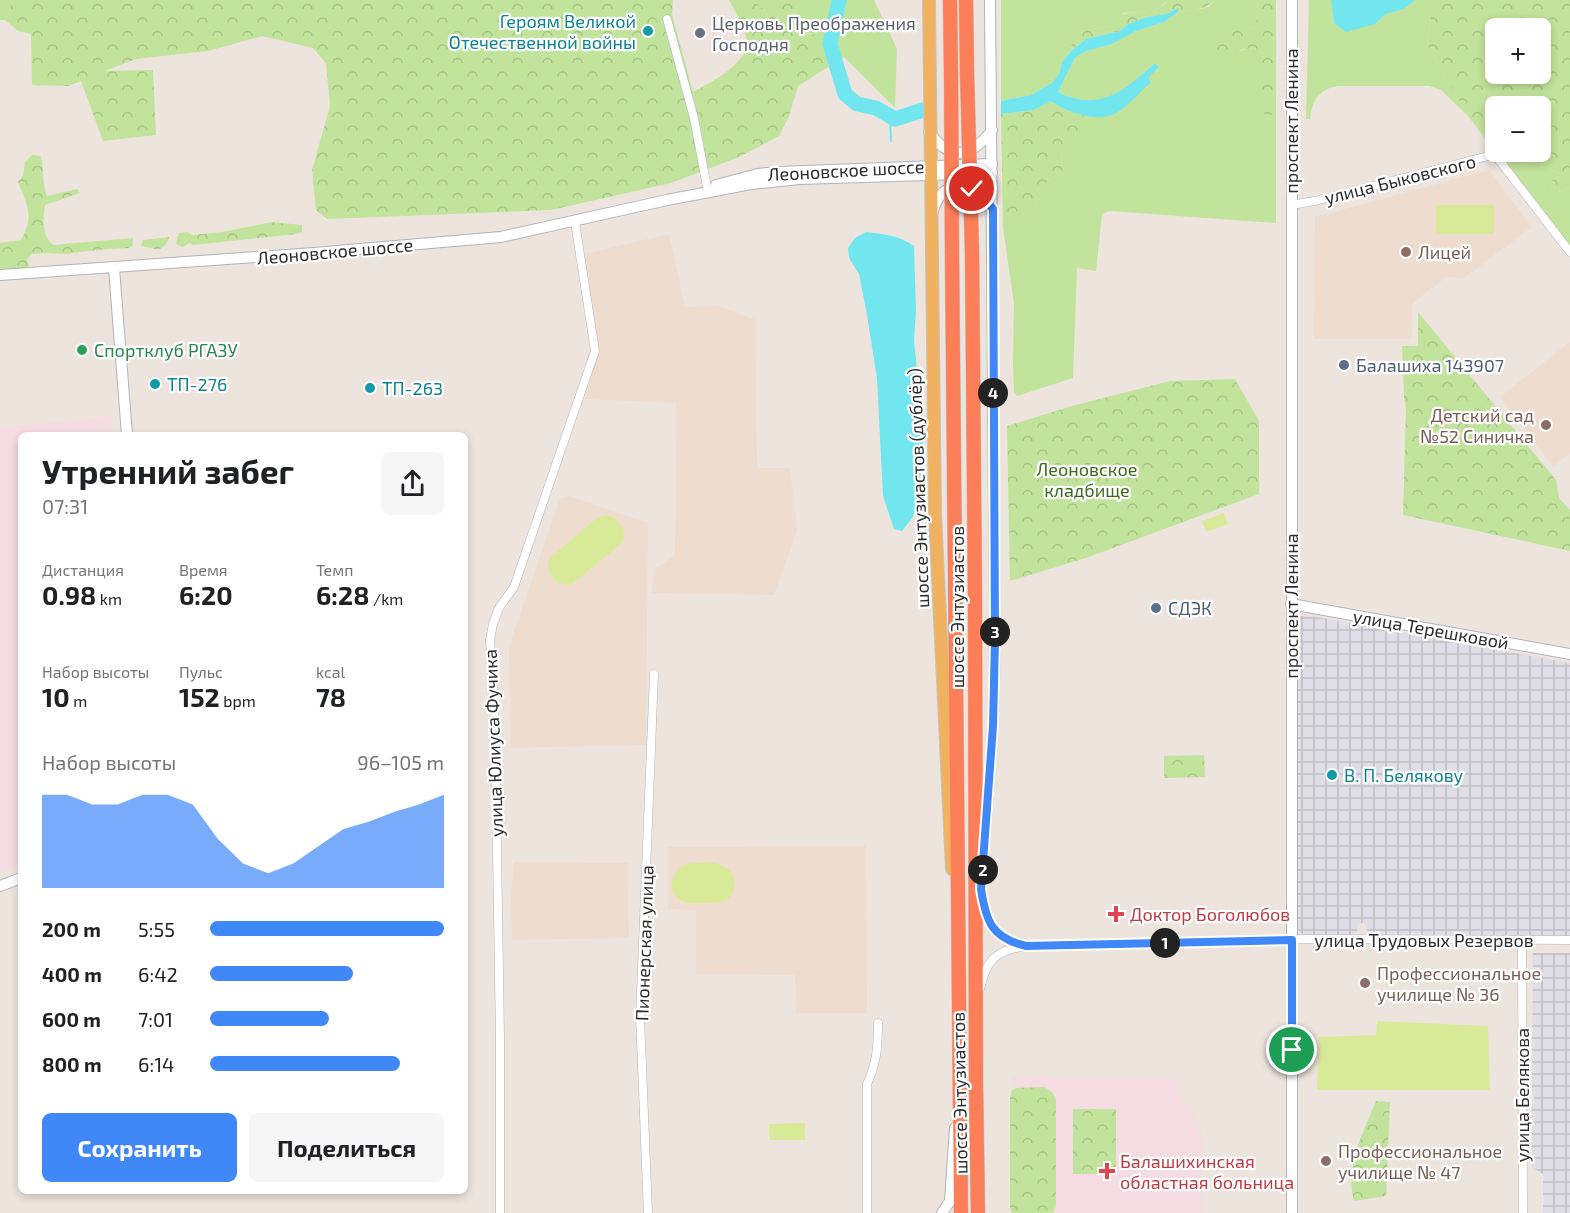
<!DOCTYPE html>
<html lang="ru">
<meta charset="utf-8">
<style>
body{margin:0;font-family:"Exo 2",sans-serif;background:#f6f6f6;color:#202124;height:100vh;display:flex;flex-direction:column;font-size:22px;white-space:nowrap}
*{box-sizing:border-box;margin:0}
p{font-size:20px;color:#757577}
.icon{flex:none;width:33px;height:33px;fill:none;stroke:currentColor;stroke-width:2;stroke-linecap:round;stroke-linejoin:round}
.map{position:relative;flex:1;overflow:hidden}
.drawer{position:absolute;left:18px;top:432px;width:450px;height:762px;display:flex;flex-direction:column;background:#fff;border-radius:9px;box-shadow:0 3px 9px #0003}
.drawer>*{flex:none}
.controls{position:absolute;left:1485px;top:18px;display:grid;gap:12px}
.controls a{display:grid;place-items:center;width:66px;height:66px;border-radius:9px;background:#fff;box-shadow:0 3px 9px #0003;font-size:30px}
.pin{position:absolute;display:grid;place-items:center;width:51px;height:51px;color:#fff;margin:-26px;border:3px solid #fff;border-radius:50%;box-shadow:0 2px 6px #0007}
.km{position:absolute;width:30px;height:30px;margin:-15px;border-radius:50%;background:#222;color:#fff;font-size:16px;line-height:30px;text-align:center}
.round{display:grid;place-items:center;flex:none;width:63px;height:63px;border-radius:9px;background:#f6f6f6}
.summary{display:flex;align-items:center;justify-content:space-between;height:102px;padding:0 24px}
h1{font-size:33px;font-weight:700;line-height:45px}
.metrics{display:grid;grid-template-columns:repeat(3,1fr);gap:9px;height:102px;padding:6px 24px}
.metrics div{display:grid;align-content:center}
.metrics b{font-size:26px;font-weight:700}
.metrics small{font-size:16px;font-weight:400}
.metrics p{font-size:16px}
.chart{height:168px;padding:12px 24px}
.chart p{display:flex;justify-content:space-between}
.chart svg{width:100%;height:108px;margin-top:6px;fill:#4088f8;opacity:.7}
.action{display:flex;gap:12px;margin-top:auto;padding:12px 24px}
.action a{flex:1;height:69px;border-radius:9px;background:#4088f8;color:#fff;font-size:24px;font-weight:700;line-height:69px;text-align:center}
.action a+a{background:#f6f6f6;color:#202124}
ul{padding:0 24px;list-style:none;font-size:20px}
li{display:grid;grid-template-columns:96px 72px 1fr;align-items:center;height:45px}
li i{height:15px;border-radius:8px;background:#4088f8}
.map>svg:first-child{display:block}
.industrial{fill:url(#industrial-grid)}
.education{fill:#eeddce}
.medical{fill:#f4dce2}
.grass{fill:#c2e39b}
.forest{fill:url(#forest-crowns);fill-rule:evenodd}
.pitch{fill:#d8ea97}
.water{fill:#72e6ee}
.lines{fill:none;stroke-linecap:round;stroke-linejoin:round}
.stream{stroke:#72e6ee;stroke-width:2}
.river{stroke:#72e6ee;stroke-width:15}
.street-casing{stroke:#aeb4bc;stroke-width:9}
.secondary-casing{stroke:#aeb4bc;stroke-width:12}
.primary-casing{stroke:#c4c4c4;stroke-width:14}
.highway-casing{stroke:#c4c4c4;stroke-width:15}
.street{stroke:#fff;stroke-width:8}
.secondary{stroke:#fff;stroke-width:10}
.primary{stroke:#f0b160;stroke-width:12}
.highway{stroke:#fd7f59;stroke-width:14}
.highway-bridge-casing{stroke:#c4c4c4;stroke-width:15;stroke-linecap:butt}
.highway-bridge{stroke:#fd7f59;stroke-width:14}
.route-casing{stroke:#fff;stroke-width:12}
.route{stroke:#4088f8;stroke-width:8}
.culture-dot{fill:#0f9aa8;stroke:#fff;stroke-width:2}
.worship-dot{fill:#6b7280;stroke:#fff;stroke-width:2}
.education-dot{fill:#8d6e63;stroke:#fff;stroke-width:2}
.leisure-dot{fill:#2e9e5b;stroke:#fff;stroke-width:2}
.service-dot{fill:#5c6f8a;stroke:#fff;stroke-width:2}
.health-dot{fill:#e0444e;stroke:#fff;stroke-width:2}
.labels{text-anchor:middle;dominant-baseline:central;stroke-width:4.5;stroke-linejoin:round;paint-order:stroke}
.culture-label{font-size:18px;fill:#0d838f;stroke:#fff;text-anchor:start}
.worship-label{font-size:18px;fill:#5b616d;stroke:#fff;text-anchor:start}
.street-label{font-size:18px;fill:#2c2c2c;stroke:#fff}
.education-label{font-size:18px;fill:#785e54;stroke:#fff;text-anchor:start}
.leisure-label{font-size:18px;fill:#27864d;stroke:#fff;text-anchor:start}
.service-label{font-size:18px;fill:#4e5e75;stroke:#fff;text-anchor:start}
.park-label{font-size:18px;fill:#3b691b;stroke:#fff}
.health-label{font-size:18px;fill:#be3a42;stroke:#fff;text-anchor:start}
</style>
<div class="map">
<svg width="1570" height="1213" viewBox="0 0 1570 1213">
<defs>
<pattern id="industrial-grid" width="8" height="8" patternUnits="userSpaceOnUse" patternTransform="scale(1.5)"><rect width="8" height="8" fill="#dfdee6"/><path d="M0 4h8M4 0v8" fill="none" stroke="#c0bfc5"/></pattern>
<pattern id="forest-crowns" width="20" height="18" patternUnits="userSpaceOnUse" patternTransform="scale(1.5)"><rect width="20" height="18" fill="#c2e39b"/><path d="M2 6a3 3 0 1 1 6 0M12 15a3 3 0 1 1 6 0" fill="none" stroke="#a7c386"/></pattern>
</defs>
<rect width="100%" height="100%" fill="#ede4de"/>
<g class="industrial">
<path d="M1305 615 1570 663V936H1373L1368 933 1364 923 1358 924 1357 932 1351 936H1311L1302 934 1296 927 1295 622 1299 617Z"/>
<path d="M1533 953H1570V1213H1543V1174L1533 1168 1532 1164V1104H1534V1092H1532Z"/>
</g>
<g class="education">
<path d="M1489 170 1532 227 1464 278 1446 277 1413 303 1411 339H1314L1315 217Z"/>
<path d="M669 234 685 307 719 306 756 320 757 468H790L797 531 774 595 652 593 654 569 675 555 676 403 585 399 599 350 584 254Z"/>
<path d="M1570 342V453L1553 466 1500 397Z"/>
<path d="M570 496 648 523 646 745 510 748 509 646 560 499Z"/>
<path d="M866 846 867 1013H796L795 975 696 974V910L668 909V847Z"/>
<path d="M514 862 628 863 629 938 512 940 511 896Z"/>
</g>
<g class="medical">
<path d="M112 416 113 435H21V865L0 873V428Z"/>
<path d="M1013 1077H1173L1201 1131 1202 1213H1013Z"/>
</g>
<g class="grass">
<path d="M0 0H13L5 20H0Z"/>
<path d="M752 0H781L774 11H766Z"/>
<path d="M803 0H874L897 49 895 108 844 57 828 51 813 34 793 31 786 24 790 16Z"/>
<path d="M1001 0H1169L1155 11 1123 13 1111 26 1079 31 1071 41 1072 50 1062 62 1059 74 1052 83 1031 95 1001 101Z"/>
<path d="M1215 0H1258L1256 27 1250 29 1239 51 1253 48 1259 49 1272 115 1274 106 1273 0H1276V223L1110 211 1102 214 1096 271 1077 268 1073 378 1017 396 1014 392 1013 364 1014 304 1003 227H1017L1035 207 1036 191 1062 170 1061 149 1065 132 1094 123 1090 116 1102 117 1151 82 1147 78 1159 67 1155 63C1123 92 1102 113 1058 92L1075 58 1086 51 1112 44 1136 31 1164 22 1178 12 1201 9 1208 7Z"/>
<path d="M1309 0H1331L1334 23 1375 24 1386 14 1404 9 1415 0H1441L1431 15 1427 45 1468 116 1441 90 1429 86H1338C1319 89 1312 101 1310 119H1306Z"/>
<path d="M1502 161 1545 167 1561 174 1548 184 1556 193 1570 188V248Z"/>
</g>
<g class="forest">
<path d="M13 0H673L672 14 693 92C715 80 735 70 748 48L745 30 729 0H752L766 11H773L781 0H803L790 16 786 24C797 34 812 33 825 38L829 51 844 57 798 86 789 116 779 136 739 157 671 183 551 210 327 219 316 210 312 170 330 106 326 63 313 48 262 36 208 51 136 59 105 71 153 70 156 135 103 141 81 81 68 86 32 85 31 34 18 31 5 20Z"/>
<path d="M1169 0H1215C1204 11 1192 10 1178 12V8L1166 14 1147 17 1128 24 1120 31 1086 39 1072 50 1071 41 1079 31 1111 26 1113 17C1132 9 1154 17 1169 0Z"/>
<path d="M1258 0H1273L1274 106 1272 115 1267 116 1263 113 1259 49 1253 48 1220 53 1213 48 1218 33 1240 25 1250 29 1256 27Z"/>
<path d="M1441 0H1570V188L1556 193 1548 190V184L1561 174 1545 167 1502 161 1468 116 1427 45 1431 15ZM1496 28H1540V74H1496ZM1496 106H1540V152H1496Z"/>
<path d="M1050 101 1071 111 1090 116 1094 123 1090 129 1065 132 1061 149 1062 170 1036 191 1035 207 1017 227H1003L1001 114 1034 110Z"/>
<path d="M32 155 41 156C44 170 42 183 47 196L77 189 80 193 45 205C43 219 41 234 53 245L133 238V246L128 248 107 249 64 254 46 253 32 254 26 260 29 264 27 268 0 272V243L21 240C35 215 27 206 18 182L23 175 25 162Z"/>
<path d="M272 222 302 225V232L296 234 193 245 189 243 183 247 176 244 179 233 187 232 192 235 222 232Z"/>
<path d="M170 237C162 254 157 249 141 246L143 240Z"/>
<path d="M1418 312 1556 480 1559 498 1570 510V551L1403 515 1406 408 1404 397 1402 346H1418Z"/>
<path d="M1235 379 1259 421V494L1086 558 1010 581 1007 426 1072 406 1170 381Z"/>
<path d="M1204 755 1205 777 1164 778V756Z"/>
<path d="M1044 1087 1052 1092 1056 1099V1206L1053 1213H1012L1010 1209V1096L1012 1090 1016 1088Z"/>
<path d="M1376 1101 1390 1102 1386 1196 1354 1201C1345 1166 1363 1133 1376 1101Z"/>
<rect x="1073" y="1109" width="43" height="65"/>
</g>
<g class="pitch">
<rect x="1436" y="205" width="58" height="29"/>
<path d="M1224 513 1228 524 1206 532 1202 521Z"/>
<path d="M607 515C620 519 628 530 622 543L572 584C556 588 544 572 550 558L597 518Z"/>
<path d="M686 864C703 862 727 859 734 878 737 903 720 903 701 903 695 903 688 904 682 901 666 892 671 870 686 864Z"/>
<path d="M1377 1021 1488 1026 1490 1090H1317L1319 1037 1376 1035Z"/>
<path d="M805 1123V1140H770L769 1124Z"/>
</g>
<g class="water">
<path d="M1331 0H1415L1404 9 1386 14 1375 24 1346 32 1334 23Z"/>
<path d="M1178 8V12L1164 22 1136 31 1112 44 1086 51 1075 58 1058 92C1100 113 1125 90 1155 63L1159 67 1148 78 1151 82C1141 91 1126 109 1114 114 1095 123 1066 111 1050 101L1034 110 1001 114V101L1031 95 1052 83 1059 74 1062 62 1072 50 1086 39 1120 31 1128 24 1147 17 1166 14Z"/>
<path d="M866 232C884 234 898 235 914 246L916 311 914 341 917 369 922 391 923 450 918 496 913 517 902 531 894 529 883 496 877 378 866 309 859 274 849 258 848 248 855 238Z"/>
</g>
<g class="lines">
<path class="stream" d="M890 117 891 141"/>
<path class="river" d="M839 0 830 44 845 94 857 104 876 108 895 119 923 110"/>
<g class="street-casing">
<g id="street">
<path d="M667 19 694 118 707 187"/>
<path d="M1291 205 1315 201 1492 155 1499 160 1570 252"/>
<path d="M981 890C985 915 991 938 1019 944"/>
<path d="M1522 940 1523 1213"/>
<path d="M980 989C986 959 997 950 1026 946L1305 939 1570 940"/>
<path d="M500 1213V1038L495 724 490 640 493 624 499 608 514 587 595 351 575 222"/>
<path d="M648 1213 640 1017 654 674"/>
<path d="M867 1213V1084C877 1063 878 1045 878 1023"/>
</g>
</g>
<g class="secondary-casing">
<g id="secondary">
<path d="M1292 0V1213"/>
<path d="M929 132C951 162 971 158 992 130"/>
<path d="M716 185 758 174 778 172 992 164"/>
<path d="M932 214C934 208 936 201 940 196 958 174 981 193 993 209"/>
<path d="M114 268 127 435"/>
<path d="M0 275 314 253 501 237 667 200 751 184 799 179 992 173"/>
<path d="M1291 604 1570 654"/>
<path d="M0 886 21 878"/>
<path d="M981 887 993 726 995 640 990 0"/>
<path d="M942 1213 950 1201 955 1128"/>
</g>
</g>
<g class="primary-casing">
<path id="primary" d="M929 0 935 513 952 869"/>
</g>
<g class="highway-casing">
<g id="highway">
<path d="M950 0 951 74"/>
<path d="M966 0 967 73"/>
<path d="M972 252 975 599 976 1084 978 1213"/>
<path d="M952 253 961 1213"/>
</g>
</g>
<use href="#street" class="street"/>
<use href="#secondary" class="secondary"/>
<use href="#primary" class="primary"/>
<use href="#highway" class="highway"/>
<g class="highway-bridge-casing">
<g id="highway-bridge">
<path d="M967 73 972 252"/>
<path d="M951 74 952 253"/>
</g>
</g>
<use href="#highway-bridge" class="highway-bridge"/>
</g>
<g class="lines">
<g class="route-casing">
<path id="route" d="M972 189 981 194 993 209 995 640 993 726 981 889C986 922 992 938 1026 946L1292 940V1050"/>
</g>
<use href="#route" class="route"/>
</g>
<g class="culture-dot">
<circle cx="648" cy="31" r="6"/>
<circle cx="155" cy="384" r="6"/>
<circle cx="370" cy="388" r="6"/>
<circle cx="1332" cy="775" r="6"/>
</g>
<circle class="worship-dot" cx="700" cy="33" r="6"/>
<g class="education-dot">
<circle cx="1406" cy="252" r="6"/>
<circle cx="1546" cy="425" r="6"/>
<circle cx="1365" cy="983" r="6"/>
<circle cx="1326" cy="1161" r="6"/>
</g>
<circle class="leisure-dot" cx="82" cy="350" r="6"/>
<g class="service-dot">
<circle cx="1344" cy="365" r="6"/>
<circle cx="1156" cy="608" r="6"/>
</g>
<g class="health-dot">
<path d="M1113 905h6v6h6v6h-6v6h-6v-6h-6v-6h6z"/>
<path d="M1104 1162h6v6h6v6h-6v6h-6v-6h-6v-6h6z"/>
</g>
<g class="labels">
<g class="culture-label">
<text x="636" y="21" text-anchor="end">Героям Великой<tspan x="636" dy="21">Отечественной войны</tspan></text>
<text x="167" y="384">ТП-276</text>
<text x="382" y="388">ТП-263</text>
<text x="1344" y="775">В. П. Белякову</text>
</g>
<g class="worship-label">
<text x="712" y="23">Церковь Преображения<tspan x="712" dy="21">Господня</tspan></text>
</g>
<g class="street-label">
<text transform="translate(1291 121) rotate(-90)">проспект Ленина</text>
<text transform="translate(846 170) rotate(-3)">Леоновское шоссе</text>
<text transform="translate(1400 179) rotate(-14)">улица Быковского</text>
<text transform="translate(335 251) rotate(-5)">Леоновское шоссе</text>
<text transform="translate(918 488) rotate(-92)">шоссе Энтузиастов (дублёр)</text>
<text transform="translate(1291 606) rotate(-90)">проспект Ленина</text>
<text transform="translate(957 607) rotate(-90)">шоссе Энтузиастов</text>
<text transform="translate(1431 629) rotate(10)">улица Терешковой</text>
<text transform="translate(493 743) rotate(-92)">улица Юлиуса Фучика</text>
<text x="1424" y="940">улица Трудовых Резервов</text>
<text transform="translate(644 943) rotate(-88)">Пионерская улица</text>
<text transform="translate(959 1093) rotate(-91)">шоссе Энтузиастов</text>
<text transform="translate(1522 1095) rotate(-90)">улица Белякова</text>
</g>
<g class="education-label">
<text x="1418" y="252">Лицей</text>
<text x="1534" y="415" text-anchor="end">Детский сад<tspan x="1534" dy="21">№52 Синичка</tspan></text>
<text x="1377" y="973">Профессиональное<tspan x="1377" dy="21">училище № 36</tspan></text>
<text x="1338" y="1151">Профессиональное<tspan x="1338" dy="21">училище № 47</tspan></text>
</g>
<g class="leisure-label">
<text x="94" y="350">Спортклуб РГАЗУ</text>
</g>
<g class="service-label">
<text x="1356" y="365">Балашиха 143907</text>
<text x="1168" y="608">СДЭК</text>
</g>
<g class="park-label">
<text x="1087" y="469">Леоновское<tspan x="1087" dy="21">кладбище</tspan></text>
</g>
<g class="health-label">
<text x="1130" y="914">Доктор Боголюбов</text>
<text x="1120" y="1161">Балашихинская<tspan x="1120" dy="21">областная больница</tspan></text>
</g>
</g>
</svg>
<div class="controls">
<a>+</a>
<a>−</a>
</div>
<div class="pin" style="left:1292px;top:1050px;background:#1e9e55"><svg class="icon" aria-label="arrive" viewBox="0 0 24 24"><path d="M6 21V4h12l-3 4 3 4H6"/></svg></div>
<div class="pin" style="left:972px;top:189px;background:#d93025"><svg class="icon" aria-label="check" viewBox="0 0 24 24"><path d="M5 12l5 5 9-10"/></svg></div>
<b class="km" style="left:1165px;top:943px">1</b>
<b class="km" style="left:983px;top:870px">2</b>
<b class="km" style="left:995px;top:632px">3</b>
<b class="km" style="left:993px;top:393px">4</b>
<section class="drawer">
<div class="summary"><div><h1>Утренний забег</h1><p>07:31</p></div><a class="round"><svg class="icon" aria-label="share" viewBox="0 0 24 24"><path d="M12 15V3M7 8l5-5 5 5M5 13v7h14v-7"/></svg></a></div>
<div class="metrics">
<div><p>Дистанция</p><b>0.98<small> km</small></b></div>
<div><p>Время</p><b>6:20</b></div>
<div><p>Темп</p><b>6:28<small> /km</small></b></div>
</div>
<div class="metrics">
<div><p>Набор высоты</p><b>10<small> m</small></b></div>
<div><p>Пульс</p><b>152<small> bpm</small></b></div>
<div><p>kcal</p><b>78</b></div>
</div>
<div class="chart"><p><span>Набор высоты</span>96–105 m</p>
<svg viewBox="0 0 160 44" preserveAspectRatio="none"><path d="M0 44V6L10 6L20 10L30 10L40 6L50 6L60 10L70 24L80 34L90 38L100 34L110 27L120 20L130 17L140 13L150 10L160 6V44z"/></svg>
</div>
<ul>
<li><b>200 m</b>5:55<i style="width:100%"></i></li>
<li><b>400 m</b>6:42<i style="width:61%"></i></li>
<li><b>600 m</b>7:01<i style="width:51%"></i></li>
<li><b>800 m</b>6:14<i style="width:81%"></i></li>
</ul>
<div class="action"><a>Сохранить</a><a>Поделиться</a></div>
</section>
</div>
